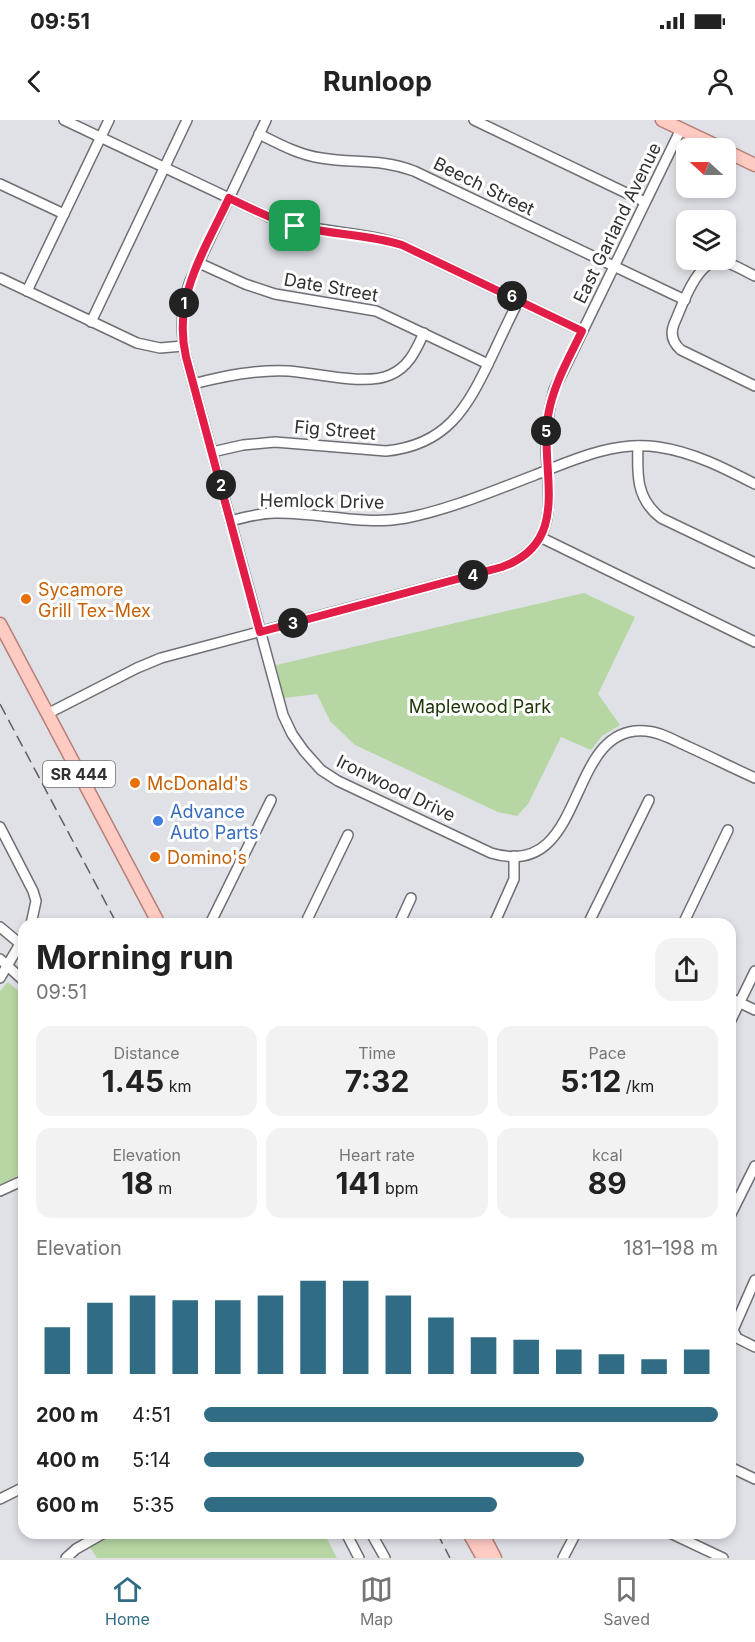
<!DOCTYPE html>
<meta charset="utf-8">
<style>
body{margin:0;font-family:Inter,sans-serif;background:#f2f2f2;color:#222;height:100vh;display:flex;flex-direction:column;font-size:22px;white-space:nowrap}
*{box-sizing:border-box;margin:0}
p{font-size:20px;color:#767676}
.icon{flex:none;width:33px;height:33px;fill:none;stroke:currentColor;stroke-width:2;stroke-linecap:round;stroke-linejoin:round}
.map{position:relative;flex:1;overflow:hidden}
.side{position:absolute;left:18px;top:798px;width:718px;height:621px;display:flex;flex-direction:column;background:#fff;border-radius:18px;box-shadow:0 3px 9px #0003}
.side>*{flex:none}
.needle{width:39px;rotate:291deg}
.controls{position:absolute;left:676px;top:18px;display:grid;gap:12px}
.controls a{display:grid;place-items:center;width:60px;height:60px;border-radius:12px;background:#fff;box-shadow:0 3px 9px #0003;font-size:30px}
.pin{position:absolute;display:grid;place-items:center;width:51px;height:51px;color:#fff;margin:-26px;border-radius:12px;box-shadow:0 3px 9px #0006}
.km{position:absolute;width:30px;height:30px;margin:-15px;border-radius:50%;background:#222;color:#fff;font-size:16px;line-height:30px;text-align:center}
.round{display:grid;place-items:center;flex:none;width:63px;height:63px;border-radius:18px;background:#f2f2f2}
.overview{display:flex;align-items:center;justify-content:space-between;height:102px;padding:0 18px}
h1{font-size:33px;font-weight:700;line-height:45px}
.figures{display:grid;grid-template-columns:repeat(3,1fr);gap:9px;height:102px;padding:6px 18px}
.figures div{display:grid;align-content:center;border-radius:15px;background:#f2f2f2;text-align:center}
.figures b{font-size:30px;font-weight:700}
.figures small{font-size:16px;font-weight:400}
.figures p{font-size:16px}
.chart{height:168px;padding:12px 18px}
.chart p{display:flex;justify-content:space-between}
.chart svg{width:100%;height:108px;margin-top:6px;stroke:#306c83;stroke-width:6}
ul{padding:0 18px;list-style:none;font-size:20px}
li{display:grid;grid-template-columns:96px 72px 1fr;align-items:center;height:45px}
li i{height:15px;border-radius:8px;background:#306c83}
.status{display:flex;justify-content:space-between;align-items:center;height:42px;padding:0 30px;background:#fff;direction:ltr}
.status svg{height:16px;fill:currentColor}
header{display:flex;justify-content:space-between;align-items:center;height:78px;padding:0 18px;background:#fff;font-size:27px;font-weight:700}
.tab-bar{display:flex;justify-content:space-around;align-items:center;height:84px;border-top:2px solid #e0e0e0;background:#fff;font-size:16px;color:#767676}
.tab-bar a{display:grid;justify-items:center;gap:3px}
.tab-bar .active{color:#306c83}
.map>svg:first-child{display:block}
.green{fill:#b6d6a3}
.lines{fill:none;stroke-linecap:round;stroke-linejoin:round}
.minor-casing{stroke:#6e6f75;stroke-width:12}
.major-casing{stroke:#b67f77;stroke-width:15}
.minor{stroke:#fff;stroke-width:9}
.major{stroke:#fecbc3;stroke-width:12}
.rail{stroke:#5e5e62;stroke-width:1.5;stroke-dasharray:12 6;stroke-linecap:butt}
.route-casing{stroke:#fff;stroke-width:12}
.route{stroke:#e11d48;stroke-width:8}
.food-dot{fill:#e8710a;stroke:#fff;stroke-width:2}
.shop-dot{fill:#3f7fe0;stroke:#fff;stroke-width:2}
.labels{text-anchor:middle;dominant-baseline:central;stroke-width:6;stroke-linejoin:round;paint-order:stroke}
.shield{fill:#fff;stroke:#6f6f71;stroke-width:1.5}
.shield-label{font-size:16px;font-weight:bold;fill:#313134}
.street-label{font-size:18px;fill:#313134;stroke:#fff}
.food-label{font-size:18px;fill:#c56008;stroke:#fff;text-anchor:start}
.park-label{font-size:18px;fill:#1c3505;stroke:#fff}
.shop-label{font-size:18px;fill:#366cbe;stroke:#fff;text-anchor:start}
</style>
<div class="status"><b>09:51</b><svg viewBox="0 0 49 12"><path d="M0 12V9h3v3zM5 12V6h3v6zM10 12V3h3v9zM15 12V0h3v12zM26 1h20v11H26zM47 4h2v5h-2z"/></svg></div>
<header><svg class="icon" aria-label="back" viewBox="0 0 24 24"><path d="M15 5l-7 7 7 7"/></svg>Runloop<svg class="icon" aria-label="person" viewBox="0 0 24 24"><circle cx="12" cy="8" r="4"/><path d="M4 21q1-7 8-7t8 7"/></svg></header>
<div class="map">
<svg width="755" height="1438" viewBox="0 0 755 1438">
<rect width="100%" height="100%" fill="#e0e1e7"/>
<g class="green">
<path d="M584 473 635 497 598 574 620 605 602 616 591 630 561 617 528 684 517 696 498 692 355 625 330 601 317 574 284 578 276 545Z"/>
<path d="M8 862 24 876V1052L0 1065V871Z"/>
<path d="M115 1413H324L337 1438H97L89 1426Z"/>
</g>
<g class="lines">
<g class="minor-casing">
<g id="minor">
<path d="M64 0 269 97C312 113 358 110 402 125L582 211"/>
<path d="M266 0 190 161C181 186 180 211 186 237L283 595 292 614 304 631 321 650 338 661 491 733C589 763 564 603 646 611 661 612 675 621 689 627 711 637 733 648 755 658"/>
<path d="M474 0 645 82"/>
<path d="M259 14C279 24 299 35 321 38 355 44 379 38 414 51L685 180"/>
<path d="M0 64 64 94"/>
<path d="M199 143 245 164 275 174 376 191 488 244"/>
<path d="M755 156C744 151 731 142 720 141 697 140 682 186 674 204 670 214 673 223 681 230L755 266"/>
<path d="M0 158 137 223 160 228 183 226"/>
<path d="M27 171 109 0"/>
<path d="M91 202 187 0"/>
<path d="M193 264C224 256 257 249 289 251 317 253 365 266 390 255 409 247 416 230 424 213"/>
<path d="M638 326C637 354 636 379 661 398L755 443"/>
<path d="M212 332 243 325 275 322 386 331C447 325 467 288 491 238 500 219 509 199 519 180"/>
<path d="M230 401C245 397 260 393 275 393 319 392 362 406 406 398 451 389 493 371 535 355 575 339 614 321 658 327 693 332 724 348 755 364"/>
<path d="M540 417 755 522"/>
<path d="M47 594 137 548 161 538 502 447C563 424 547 375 546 325 546 306 549 288 554 270L681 9"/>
<path d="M0 707 33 771 36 781 31 804"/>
<path d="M210 804 271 680"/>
<path d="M305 804 348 715"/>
<path d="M399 804 411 778"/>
<path d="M494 804 514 759V736"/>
<path d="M588 804 649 680"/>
<path d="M683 804 728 710"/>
<path d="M0 807 24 827"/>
<path d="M0 839 24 861"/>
<path d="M0 858 24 817"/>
<path d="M730 878 755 890"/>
<path d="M730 902 755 851"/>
<path d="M0 1071 24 1060"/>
<path d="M730 1096 755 1046"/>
<path d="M755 1160 733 1210 737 1218 755 1227"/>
<path d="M730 1347 755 1359"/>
<path d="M0 1379 24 1367"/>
<path d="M346 1413 359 1438"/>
<path d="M371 1413 385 1438"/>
<path d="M670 1413 723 1438"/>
<path d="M66 1438 76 1429 104 1413"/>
<path d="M563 1438 576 1413"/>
</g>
</g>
<g class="major-casing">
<g id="major">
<path d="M662 0 721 28"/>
<path d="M726 31 755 45"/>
<path d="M0 504 159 804"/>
<path d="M469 1413 483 1438"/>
<path d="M482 1413 495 1438"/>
</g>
</g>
<use href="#minor" class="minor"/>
<use href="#major" class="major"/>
<g class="rail">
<path d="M0 584 117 804"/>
<path d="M437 1413 450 1438"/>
</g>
</g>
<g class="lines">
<g class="route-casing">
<path id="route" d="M229 78C254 90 279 103 306 108 338 115 371 115 402 125L582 211C569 238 553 265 548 296 539 351 574 421 502 447L260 512 186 237C172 177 205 130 229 78Z"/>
</g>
<use href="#route" class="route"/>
</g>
<g class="food-dot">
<circle cx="26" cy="479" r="6"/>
<circle cx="135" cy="663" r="6"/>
<circle cx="155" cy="737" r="6"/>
</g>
<circle class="shop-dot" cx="158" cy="701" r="6"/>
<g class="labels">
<rect class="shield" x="43" y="641" width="72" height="26" rx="4.5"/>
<g class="shield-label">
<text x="79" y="654">SR 444</text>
</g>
<g class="street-label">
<text transform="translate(484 66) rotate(26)">Beech Street</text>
<text transform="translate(617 103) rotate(-64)">East Garland Avenue</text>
<text transform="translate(331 167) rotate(10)">Date Street</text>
<text transform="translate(335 310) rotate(5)">Fig Street</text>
<text transform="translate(322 381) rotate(1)">Hemlock Drive</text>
<text transform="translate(396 668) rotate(26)">Ironwood Drive</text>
</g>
<g class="food-label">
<text x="38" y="469">Sycamore<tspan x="38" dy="21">Grill Tex-Mex</tspan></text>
<text x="147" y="663">McDonald's</text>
<text x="167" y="737">Domino's</text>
</g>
<g class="park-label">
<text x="480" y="586">Maplewood Park</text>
</g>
<g class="shop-label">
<text x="170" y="691">Advance<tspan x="170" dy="21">Auto Parts</tspan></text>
</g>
</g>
</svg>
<div class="controls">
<a><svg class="needle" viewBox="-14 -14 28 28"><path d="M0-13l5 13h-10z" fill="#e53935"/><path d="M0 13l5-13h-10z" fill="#767676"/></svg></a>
<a><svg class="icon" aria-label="layers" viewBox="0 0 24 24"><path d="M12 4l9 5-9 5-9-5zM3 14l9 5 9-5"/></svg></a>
</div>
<div class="pin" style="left:295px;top:106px;background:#1e9e55"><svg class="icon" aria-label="arrive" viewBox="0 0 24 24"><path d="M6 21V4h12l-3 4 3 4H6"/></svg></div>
<b class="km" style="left:184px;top:183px">1</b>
<b class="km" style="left:221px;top:365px">2</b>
<b class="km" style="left:293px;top:503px">3</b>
<b class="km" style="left:473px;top:455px">4</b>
<b class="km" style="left:546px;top:311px">5</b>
<b class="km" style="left:512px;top:176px">6</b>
<section class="side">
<div class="overview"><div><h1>Morning run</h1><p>09:51</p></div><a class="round"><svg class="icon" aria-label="share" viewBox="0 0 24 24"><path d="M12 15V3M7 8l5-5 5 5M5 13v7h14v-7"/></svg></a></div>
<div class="figures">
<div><p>Distance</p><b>1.45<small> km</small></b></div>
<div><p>Time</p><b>7:32</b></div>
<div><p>Pace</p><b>5:12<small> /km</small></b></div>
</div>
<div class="figures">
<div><p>Elevation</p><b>18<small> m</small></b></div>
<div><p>Heart rate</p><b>141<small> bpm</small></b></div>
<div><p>kcal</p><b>89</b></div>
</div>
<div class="chart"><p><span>Elevation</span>181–198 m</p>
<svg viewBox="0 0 160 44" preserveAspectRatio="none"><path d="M5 44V25M15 44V15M25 44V12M35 44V14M45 44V14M55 44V12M65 44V6M75 44V6M85 44V12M95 44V21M105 44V29M115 44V30M125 44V34M135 44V36M145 44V38M155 44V34"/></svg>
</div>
<ul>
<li><b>200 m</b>4:51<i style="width:100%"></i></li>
<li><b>400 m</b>5:14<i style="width:74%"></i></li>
<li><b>600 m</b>5:35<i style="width:57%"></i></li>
</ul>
</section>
</div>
<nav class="tab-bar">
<a class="active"><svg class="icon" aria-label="home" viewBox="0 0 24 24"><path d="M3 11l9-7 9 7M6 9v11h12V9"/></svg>Home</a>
<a><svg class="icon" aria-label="map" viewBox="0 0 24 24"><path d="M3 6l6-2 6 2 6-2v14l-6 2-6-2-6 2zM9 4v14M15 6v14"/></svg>Map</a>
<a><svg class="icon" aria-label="saved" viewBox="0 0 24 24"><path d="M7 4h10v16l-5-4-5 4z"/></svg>Saved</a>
</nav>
